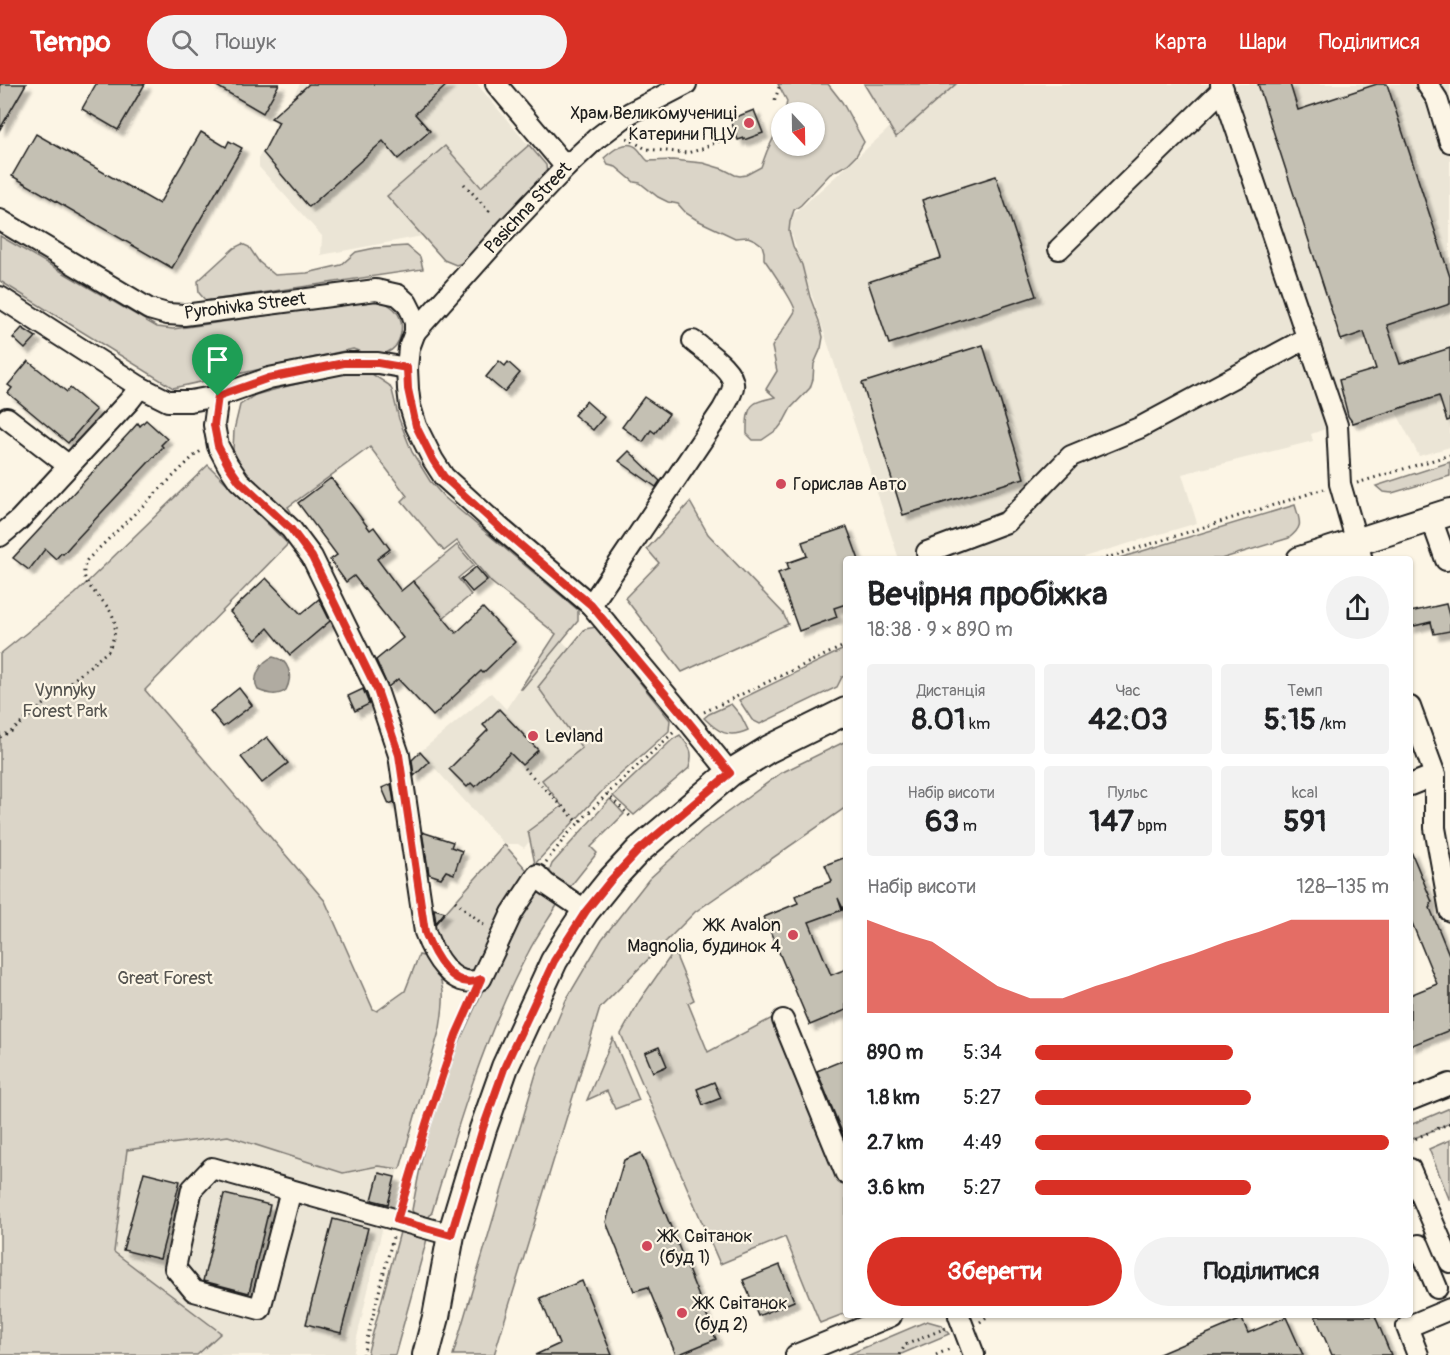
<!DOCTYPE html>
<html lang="uk">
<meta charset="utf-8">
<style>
body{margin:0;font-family:Pangolin,sans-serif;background:#f2f2f2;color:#202124;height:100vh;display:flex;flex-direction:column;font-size:22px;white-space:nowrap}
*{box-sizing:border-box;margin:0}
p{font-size:20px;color:#757577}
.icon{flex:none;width:33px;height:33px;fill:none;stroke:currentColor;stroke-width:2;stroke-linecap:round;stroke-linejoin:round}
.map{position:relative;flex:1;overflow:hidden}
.details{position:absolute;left:843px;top:472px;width:570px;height:762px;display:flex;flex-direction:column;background:#fff;border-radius:6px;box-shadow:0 2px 4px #0004}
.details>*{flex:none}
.needle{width:39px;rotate:158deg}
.tools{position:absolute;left:771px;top:18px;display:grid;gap:12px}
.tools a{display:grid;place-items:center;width:54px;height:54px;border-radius:50%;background:#fff;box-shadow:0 2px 4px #0004;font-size:30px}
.pin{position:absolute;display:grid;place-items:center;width:51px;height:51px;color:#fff;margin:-62px -26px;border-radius:50% 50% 50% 0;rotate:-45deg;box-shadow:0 0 6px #0007}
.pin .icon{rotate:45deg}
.round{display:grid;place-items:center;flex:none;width:63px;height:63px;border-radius:32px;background:#f2f2f2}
.headline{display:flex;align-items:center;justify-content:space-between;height:102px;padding:0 24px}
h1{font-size:33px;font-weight:800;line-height:45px}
.metrics{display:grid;grid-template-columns:repeat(3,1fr);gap:9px;height:102px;padding:6px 24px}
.metrics div{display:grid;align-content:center;border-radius:6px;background:#f2f2f2;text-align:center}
.metrics b{font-size:30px;font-weight:800}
.metrics small{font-size:16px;font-weight:400}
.metrics p{font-size:16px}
.chart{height:168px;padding:12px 24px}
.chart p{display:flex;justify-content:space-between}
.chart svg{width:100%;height:108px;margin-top:6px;fill:#d93025;opacity:.7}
.primary-button{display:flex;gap:12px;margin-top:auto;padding:12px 24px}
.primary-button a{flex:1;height:69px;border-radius:36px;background:#d93025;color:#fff;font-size:24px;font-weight:800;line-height:69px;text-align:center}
.primary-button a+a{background:#f2f2f2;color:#202124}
ul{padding:0 24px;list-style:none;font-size:20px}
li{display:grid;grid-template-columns:96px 72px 1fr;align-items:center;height:45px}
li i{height:15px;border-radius:8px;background:#d93025}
header{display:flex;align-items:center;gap:36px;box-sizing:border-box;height:84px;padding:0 30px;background:#d93025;color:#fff}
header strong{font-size:28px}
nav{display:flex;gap:33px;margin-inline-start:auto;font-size:21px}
.search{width:420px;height:54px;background:#f2f2f2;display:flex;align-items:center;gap:15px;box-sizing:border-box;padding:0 21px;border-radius:33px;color:#757577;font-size:22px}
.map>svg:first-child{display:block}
.built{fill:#ebe5d6}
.green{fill:#dbd5c8;stroke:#7c7872;stroke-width:1.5}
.water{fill:#b0aba1;stroke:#75726c;stroke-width:1.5}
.building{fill:#c4c0b3;stroke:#1c1c1c;stroke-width:1.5;filter:url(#shadow)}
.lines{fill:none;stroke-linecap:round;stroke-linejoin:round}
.minor-casing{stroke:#1c1c1c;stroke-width:24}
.major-casing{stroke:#1c1c1c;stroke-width:30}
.path{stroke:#1c1c1c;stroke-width:3;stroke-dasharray:1.5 4.5;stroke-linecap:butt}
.minor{stroke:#fcf5e5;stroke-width:20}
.major{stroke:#fcf5e5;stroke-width:26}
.route-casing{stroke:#fff;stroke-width:12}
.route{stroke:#d93025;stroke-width:8}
.poi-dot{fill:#d1495b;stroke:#fcf5e5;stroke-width:2}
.labels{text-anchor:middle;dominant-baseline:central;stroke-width:4.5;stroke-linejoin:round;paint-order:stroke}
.poi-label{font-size:18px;fill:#1c1c1c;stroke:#fcf5e5;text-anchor:start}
.street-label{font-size:18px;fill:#1c1c1c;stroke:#fcf5e5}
.park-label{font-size:18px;fill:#555450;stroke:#fcf5e5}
</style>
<header>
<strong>Tempo</strong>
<div class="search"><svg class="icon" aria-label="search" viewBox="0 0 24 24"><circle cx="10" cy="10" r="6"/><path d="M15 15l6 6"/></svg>Пошук</div>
<nav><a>Карта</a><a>Шари</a><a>Поділитися</a></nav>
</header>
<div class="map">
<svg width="1450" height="1271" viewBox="0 0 1450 1271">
<defs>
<filter id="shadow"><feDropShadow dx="5.5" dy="5.5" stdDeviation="1.5" flood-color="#0004"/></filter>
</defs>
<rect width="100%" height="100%" fill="#fcf5e5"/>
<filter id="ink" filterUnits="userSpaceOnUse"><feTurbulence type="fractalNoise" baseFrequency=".0167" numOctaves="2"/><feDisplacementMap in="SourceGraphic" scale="12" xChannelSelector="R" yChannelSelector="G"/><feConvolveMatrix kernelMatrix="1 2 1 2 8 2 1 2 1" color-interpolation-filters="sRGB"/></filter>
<g filter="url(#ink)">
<g class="built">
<path d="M300 0H477L534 68 433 150 321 171 322 152 259 83V73Z"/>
<path d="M933 0H1450V363L1419 372 1395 326 1353 339 1344 309 1348 332 1337 341 1311 350 1313 357 1182 390 1197 439 1077 475H899L787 136 883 50Z"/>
<path d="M556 551 642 636 563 716 524 764 518 760H504L420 668 491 609 506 625Z"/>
<path d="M135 956 402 1071 388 1120 353 1271H69Z"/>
</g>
<g class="green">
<path d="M778 0H828L842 18 864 58 856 72 848 80 830 90 801 121 794 126 790 138 789 147 793 162 802 181 810 213 819 237 823 253 821 264 814 280 813 295 810 304 791 324 784 337 778 345 762 356H753L747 350C747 341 746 326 754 320 759 316 769 315 775 313L766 305 777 287 772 263C775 256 794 231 795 227 796 221 769 182 764 175V168L762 161 755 156 748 153 735 154 697 136 686 129 678 120 668 118 658 113 640 99 634 98 616 83 608 81 604 74C613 66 627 54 638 65 642 69 643 73 648 77L673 76 703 79 723 85 735 91 740 92 746 91 761 83 767 67 781 39 782 62H814V28H785L787 17Z"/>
<path d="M864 0H956L896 53Z"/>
<path d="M529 61 546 81 547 91 465 178 456 181 444 176 387 112 445 62 481 103Z"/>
<path d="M0 152 157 243 173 245 380 215C385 219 392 222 396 227 406 239 402 263 386 269 376 273 363 269 353 265L173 304 0 197Z"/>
<path d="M242 160 249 163 259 178 275 191 307 189 341 181 356 168 375 164 407 162 420 173 423 185 206 217 199 209 198 197 234 164Z"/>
<path d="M350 288H369L389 301 392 306 399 335 412 368 430 397 444 413 578 526V537L522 605H520L556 550 491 498 457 457 444 467 402 417 407 412 370 363 288 423 294 433 285 437 238 384 233 366 234 346 240 321 255 311 288 302Z"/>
<path d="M1450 378V392L1392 409 1383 408 1376 402Z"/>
<path d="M208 381 288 460 145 606 325 817 373 925 377 927 405 907 419 871 427 873C447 899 445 913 440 944L400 1085 378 1082 343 1089 228 1052 127 1066 114 1168 221 1249 197 1271H0V570L75 510Z"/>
<path d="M690 418 708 450 783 529 788 540 682 588 625 514 659 479 647 465Z"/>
<path d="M1295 421C1300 438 1304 442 1289 454L1221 475H1116Z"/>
<path d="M457 461 474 481 458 494 471 511 443 534 413 497Z"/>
<path d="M596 543 670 636 669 647 604 705 535 780 528 747 562 722 542 696 582 664 538 603 585 545Z"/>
<path d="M846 564V592L842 593 837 603 760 640 752 636 739 616Z"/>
<path d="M731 620 741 632 748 646C728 655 718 648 704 634L709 630Z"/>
<path d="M680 651C690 664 694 667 689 684L634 731 613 712 673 655Z"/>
<path d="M846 657V723L695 828 600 924 494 1271H453L538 983 566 916 602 855 649 795 703 746 781 689Z"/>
<path d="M610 715 624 730 591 763 597 769 566 808C555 799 545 795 552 780Z"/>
<path d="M504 760 533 793 479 888 455 889 427 849 499 768Z"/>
<path d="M537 807 541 808 559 818C549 835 537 851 528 869 485 950 458 1040 432 1128L429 1133 424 1134 415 1132 412 1126 423 1068 431 1039 456 965 505 858Z"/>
<path d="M674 867 694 916 688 919 708 968 776 932 846 1101V1229L820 1239 785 1153 720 1180 621 950 640 916Z"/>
<path d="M613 954 639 1016 615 1025 607 1007 587 1016Z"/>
<path d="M1450 1024V1039L1410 1056V1041Z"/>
<path d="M1450 1056V1117L1429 1065Z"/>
<path d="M400 1148 427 1155 395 1271H367Z"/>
<path d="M927 1237 941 1241 949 1250 899 1271H847Z"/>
</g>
<path class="water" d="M273 573C290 576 293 592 286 606 277 613 268 610 258 606 251 595 261 577 273 573Z"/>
<g class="building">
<path d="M0 0H26L0 45Z"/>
<path d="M96 0H145L118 46 82 25Z"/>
<path d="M213 0H279L263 29Z"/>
<path d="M309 0H448L415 30 430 47 398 75 383 57 309 123 263 69 279 38 271 34Z"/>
<path d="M1258 0H1290L1298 26 1377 0H1387L1450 193V220L1387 241 1400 280 1450 264V336L1447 337 1439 312 1353 339 1348 332 1339 296 1376 285 1364 248 1341 256Z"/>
<path d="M754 26 763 49 744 56V54L738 56 731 37 736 35V33Z"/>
<path d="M201 48 226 63 229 57 242 64 172 184 12 92 36 50 159 120Z"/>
<path d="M996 92 1036 212 889 260 868 198 941 174 922 116Z"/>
<path d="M22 244 36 253 25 265 13 254Z"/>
<path d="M983 261 1024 394 903 431 862 299Z"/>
<path d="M28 277 67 308 70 304 96 326 68 359 8 309 12 304 8 301Z"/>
<path d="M499 277 505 282 508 278 520 289 504 308 486 293Z"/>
<path d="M644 313 669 330 655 349 651 346 643 358 622 343Z"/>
<path d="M586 317 604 333 593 346 574 331Z"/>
<path d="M146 336 167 355 161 361 163 363 71 461 63 470 61 469 56 475 45 465 29 486 13 474 130 348 138 339 140 342Z"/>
<path d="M629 367 660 397 656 403 619 377Z"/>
<path d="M331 394 370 446 374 443 390 465 377 475 401 507 413 497 456 549 483 524 515 558 483 589 481 587 433 632 398 595 388 603 376 576 403 554 354 492 346 498 330 476 337 471 298 419Z"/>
<path d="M847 443 859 476H846V520L834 524 837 533 799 547 778 489 789 485 787 479 807 472 802 458Z"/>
<path d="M476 483 487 496 472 508 461 495Z"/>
<path d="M266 494 301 530 319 515 330 537 290 571 268 544 256 556 230 528Z"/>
<path d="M1446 520 1450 535V547L1434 550 1431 538 1410 543V528Z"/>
<path d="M239 604 252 621 223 643 210 627Z"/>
<path d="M363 605 369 620 355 627 348 612Z"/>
<path d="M499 625 538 666 522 681 510 669 475 703 471 699 467 703 449 685 488 646 483 641Z"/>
<path d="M267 653 288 679 262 699 241 673Z"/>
<path d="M420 668 429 678 414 692 412 676Z"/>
<path d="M391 700 394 718 389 720 382 704Z"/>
<path d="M422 748 453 758 451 763 462 767 454 790 446 787 441 794 429 790Z"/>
<path d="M1410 765 1432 818 1430 819 1431 823 1430 824 1450 873V946L1410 962V911L1437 900 1410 834Z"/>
<path d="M846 773V831L838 814 842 826 809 838 831 891 846 885V926L810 941 764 833 798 819 795 812 832 797 825 781Z"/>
<path d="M434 825 445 828 436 839Z"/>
<path d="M659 963 667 982 653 988 645 969Z"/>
<path d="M846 975V1058L817 987Z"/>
<path d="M714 998 721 1014 703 1021 697 1005Z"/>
<path d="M641 1069 716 1255 677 1271H676L648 1203 634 1207 606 1138 624 1076Z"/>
<path d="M144 1088 180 1097 160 1175 123 1166Z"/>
<path d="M379 1089 395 1093 388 1120 372 1116Z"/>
<path d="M224 1110 270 1121 249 1209 203 1197Z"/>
<path d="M333 1135 368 1144 341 1249 306 1240Z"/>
<path d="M780 1181 794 1217 758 1232 743 1196Z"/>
<path d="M582 1197 612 1271H535L559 1260 540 1214Z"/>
<path d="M1315 1232H1375L1391 1271H1332Z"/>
<path d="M1286 1233 1303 1271H1157L1242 1235 1248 1249Z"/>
</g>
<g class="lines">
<g class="minor-casing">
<g id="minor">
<path d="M496 0 566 83"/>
<path d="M1221 0 1337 341 1340 400 1362 476"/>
<path d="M1427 0 1437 15 1450 58"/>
<path d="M0 136 149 225 167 230 184 231 376 206 398 211 407 219 412 229 415 239V248L409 264 407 284 408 305 410 322 416 342 433 376 444 393 498 442 591 521 688 637 730 689"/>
<path d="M1059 165 1223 5"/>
<path d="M0 213 140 303 168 317H190L218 312 269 294 344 279H378L407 284"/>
<path d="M415 248 508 144 566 83 596 55 630 29 686 0"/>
<path d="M218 312 214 341 218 362 228 381 239 397 291 445 312 473 377 606 399 671 425 848C433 870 453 908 481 895L512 829 537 791 546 800 586 827"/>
<path d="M7 334 69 382"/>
<path d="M1431 434 1446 476"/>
<path d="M0 452 19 436 130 316 140 303"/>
<path d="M927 468 1007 438 1071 372 1139 344 1307 254"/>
<path d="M591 521 723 325C726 319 732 310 733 303 736 287 705 267 693 257"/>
<path d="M1410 623 1435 691V744L1450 827"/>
<path d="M1410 701 1435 691"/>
<path d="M783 936 846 1090"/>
<path d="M1410 1016 1450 1000"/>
<path d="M1410 1085 1450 1178"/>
<path d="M291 1106 260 1225 194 1207 175 1184 192 1105 212 1084 451 1151"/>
<path d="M1410 1165 1419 1161 1437 1204"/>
<path d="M959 1232 974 1271"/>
<path d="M796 1271 891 1232"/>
<path d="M1418 1271 1407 1243 1450 1225"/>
</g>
</g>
<g class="major-casing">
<g id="major">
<path d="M1300 476 1450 428"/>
<path d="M426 1271 436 1233 451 1151 483 1045 505 983 554 877 570 851 586 827 611 796 639 766 730 689 769 665 846 627"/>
</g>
</g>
<g class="path">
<path d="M775 16 780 0"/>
<path d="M627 54 646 65 687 69 702 65 725 54"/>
<path d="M464 100 491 129"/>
<path d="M1357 399 1450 371"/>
<path d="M1100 476 1324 405"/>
<path d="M704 628 846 561"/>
<path d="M0 653 12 647 108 567C112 559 116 549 115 540 111 513 73 503 87 476L194 372 201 367"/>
<path d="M524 684 579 739"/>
<path d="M607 710 632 734"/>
<path d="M546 778 567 751 607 710 674 648"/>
<path d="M455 817 486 843"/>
<path d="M1410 1057 1450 1039"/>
<path d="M402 1118C423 1050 443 980 472 915"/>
<path d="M980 1238 988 1232"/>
<path d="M363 1271 393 1153"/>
<path d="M900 1271 905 1261 946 1244"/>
<path d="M936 1271 952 1264"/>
</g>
<use href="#minor" class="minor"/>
<use href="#major" class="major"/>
</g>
</g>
<g class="lines" filter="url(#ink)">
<g class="route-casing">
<path id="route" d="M344 279H378L407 284 408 305 416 342 433 376 444 393 498 442 591 521 688 637 730 689 639 766 611 796 586 827 554 877 505 982 483 1044 451 1151 397 1136 427 1037 456 951 481 895C453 909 433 869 425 848L399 671 377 606 312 473 291 445 239 397 228 381 218 362 214 341 218 312 269 294Z"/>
</g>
<use href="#route" class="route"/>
</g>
<g class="poi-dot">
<circle cx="749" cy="39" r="6"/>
<circle cx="781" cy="400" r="6"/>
<circle cx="533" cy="652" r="6"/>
<circle cx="793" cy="851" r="6"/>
<circle cx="647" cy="1162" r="6"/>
<circle cx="682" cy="1229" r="6"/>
</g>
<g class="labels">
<g class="poi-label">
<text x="737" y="29" text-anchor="end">Храм Великомучениці<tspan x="737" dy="21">Катерини ПЦУ</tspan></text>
<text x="793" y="400">Горислав Авто</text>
<text x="545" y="652">Levland</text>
<text x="781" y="841" text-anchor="end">ЖК Avalon<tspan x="781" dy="21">Magnolia, будинок 4</tspan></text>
<text x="659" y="1152">ЖК Світанок<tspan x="659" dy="21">(буд 1)</tspan></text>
<text x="694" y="1219">ЖК Світанок<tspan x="694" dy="21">(буд 2)</tspan></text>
</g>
<g class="street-label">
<text transform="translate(528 124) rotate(-47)">Pasichna Street</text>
<text transform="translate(245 222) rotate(-7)">Pyrohivka Street</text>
</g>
<g class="park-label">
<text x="65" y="606">Vynnyky<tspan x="65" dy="21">Forest Park</tspan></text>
<text x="165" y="894">Great Forest</text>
</g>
</g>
</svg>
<div class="tools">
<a><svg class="needle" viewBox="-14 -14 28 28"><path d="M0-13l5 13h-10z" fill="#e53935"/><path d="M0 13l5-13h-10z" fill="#757577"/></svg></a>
</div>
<div class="pin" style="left:218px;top:312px;background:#1e9e55"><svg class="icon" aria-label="arrive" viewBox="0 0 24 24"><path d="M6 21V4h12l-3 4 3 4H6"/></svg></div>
<section class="details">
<div class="headline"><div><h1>Вечірня пробіжка</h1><p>18:38 · 9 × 890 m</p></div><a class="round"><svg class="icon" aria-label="share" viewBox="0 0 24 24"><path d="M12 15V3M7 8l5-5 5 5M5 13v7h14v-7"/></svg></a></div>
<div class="metrics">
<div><p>Дистанція</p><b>8.01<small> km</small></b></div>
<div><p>Час</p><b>42:03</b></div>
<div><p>Темп</p><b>5:15<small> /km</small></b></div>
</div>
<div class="metrics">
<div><p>Набір висоти</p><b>63<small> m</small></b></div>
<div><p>Пульс</p><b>147<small> bpm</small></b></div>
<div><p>kcal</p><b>591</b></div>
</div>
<div class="chart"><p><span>Набір висоти</span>128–135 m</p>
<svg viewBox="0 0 160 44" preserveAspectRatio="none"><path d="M0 44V6L10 11L20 15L30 24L40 33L50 38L60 38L70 33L80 29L90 24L100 20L110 15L120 11L130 6L140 6L150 6L160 6V44z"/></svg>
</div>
<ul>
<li><b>890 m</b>5:34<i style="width:56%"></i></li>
<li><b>1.8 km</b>5:27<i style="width:61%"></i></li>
<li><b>2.7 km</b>4:49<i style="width:100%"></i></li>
<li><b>3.6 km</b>5:27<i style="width:61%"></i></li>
</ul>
<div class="primary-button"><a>Зберегти</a><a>Поділитися</a></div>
</section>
</div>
